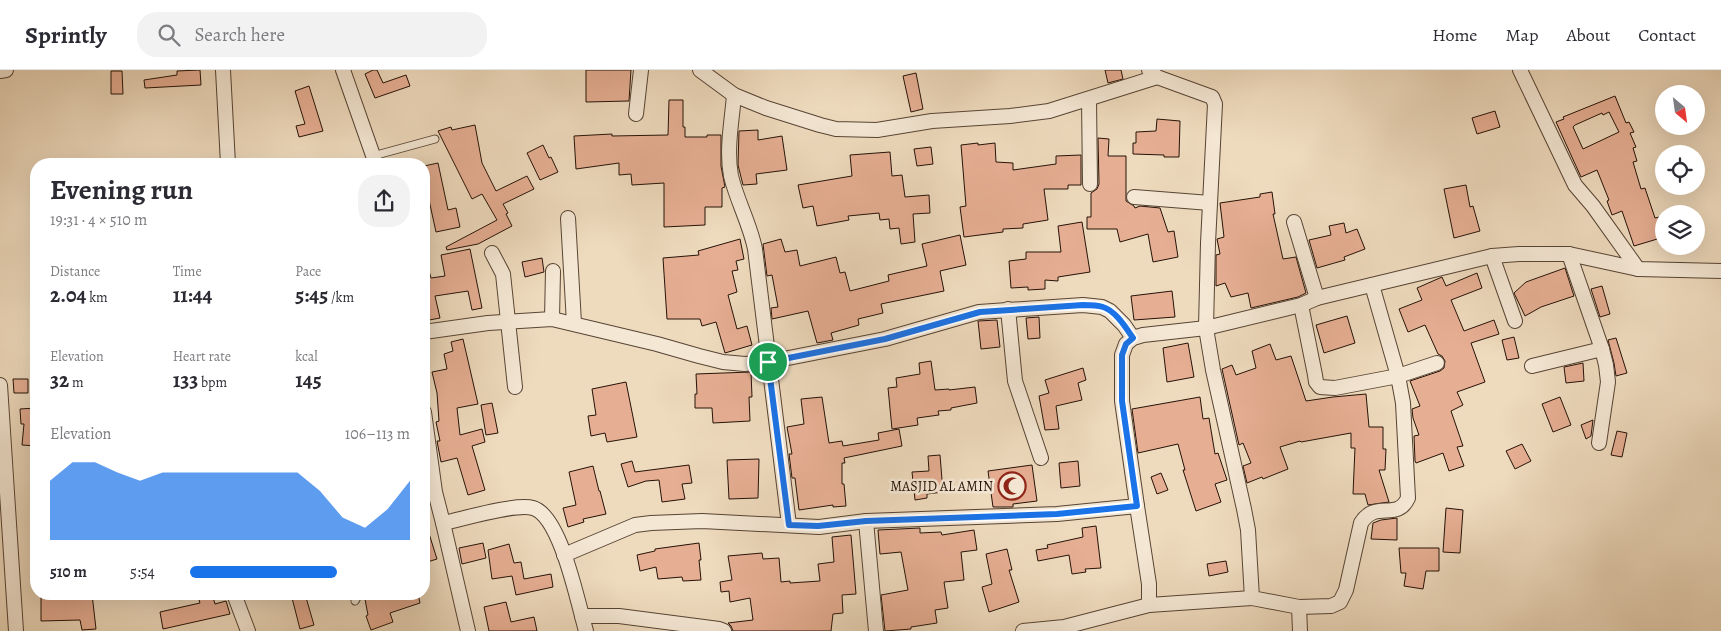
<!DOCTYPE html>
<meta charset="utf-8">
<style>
body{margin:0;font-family:Alegreya,serif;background:#f2f2f3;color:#2b2b33;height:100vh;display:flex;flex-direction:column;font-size:19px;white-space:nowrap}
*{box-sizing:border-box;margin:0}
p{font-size:16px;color:#7c7c81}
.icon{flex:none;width:28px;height:28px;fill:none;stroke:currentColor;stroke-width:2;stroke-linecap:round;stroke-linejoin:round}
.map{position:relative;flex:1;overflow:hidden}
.drawer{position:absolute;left:30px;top:88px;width:400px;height:442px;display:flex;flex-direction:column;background:#fff;border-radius:20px;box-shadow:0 5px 20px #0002}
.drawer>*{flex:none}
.needle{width:32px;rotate:151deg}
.controls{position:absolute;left:1655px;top:15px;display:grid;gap:10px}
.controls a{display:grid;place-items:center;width:50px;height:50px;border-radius:50%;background:#fff;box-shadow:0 5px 20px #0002;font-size:25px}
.pin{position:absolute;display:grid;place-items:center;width:42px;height:42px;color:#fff;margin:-21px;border:2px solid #fff;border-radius:50%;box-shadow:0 1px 5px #0007}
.round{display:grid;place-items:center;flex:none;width:52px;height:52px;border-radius:20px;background:#f2f2f3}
.head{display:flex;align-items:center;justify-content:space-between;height:85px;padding:0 20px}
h1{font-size:28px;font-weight:600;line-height:38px}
.stats{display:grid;grid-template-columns:repeat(3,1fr);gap:8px;height:85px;padding:5px 20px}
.stats div{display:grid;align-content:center}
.stats b{font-size:21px;font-weight:600}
.stats small{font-size:14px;font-weight:400}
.stats p{font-size:14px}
.chart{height:140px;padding:10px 20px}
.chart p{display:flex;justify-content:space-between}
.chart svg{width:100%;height:90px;margin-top:5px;fill:#1a73e8;opacity:.7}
ul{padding:0 20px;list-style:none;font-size:16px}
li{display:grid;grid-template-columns:80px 60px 1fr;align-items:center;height:38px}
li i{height:12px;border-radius:6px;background:#1a73e8}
header{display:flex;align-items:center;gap:30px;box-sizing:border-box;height:70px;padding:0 25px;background:#fff;border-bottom:1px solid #e1e1e2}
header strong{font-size:24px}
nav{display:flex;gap:28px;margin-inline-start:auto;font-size:18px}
.search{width:350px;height:45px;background:#f2f2f3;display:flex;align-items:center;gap:12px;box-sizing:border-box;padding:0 18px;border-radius:20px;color:#7c7c81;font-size:19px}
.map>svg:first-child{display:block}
.building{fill:#e6ae93;stroke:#251207;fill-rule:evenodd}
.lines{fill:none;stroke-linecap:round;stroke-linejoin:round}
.service-casing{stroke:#574434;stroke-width:9}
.minor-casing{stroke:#574434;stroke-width:16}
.service{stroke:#f4e7d4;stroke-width:7}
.minor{stroke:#f4e7d4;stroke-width:14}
.route-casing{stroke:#fff;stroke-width:10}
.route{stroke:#1a73e8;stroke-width:6}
.labels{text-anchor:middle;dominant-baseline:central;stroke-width:5;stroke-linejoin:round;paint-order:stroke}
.poi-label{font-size:14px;fill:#251207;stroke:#f4e7d4;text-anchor:end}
</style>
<header>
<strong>Sprintly</strong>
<div class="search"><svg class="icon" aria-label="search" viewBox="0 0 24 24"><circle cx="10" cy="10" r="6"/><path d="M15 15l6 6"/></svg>Search here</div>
<nav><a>Home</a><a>Map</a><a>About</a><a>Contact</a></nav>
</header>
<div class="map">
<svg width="1721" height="561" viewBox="0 0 1721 561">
<rect width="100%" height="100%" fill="#eedabd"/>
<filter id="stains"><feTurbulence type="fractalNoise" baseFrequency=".004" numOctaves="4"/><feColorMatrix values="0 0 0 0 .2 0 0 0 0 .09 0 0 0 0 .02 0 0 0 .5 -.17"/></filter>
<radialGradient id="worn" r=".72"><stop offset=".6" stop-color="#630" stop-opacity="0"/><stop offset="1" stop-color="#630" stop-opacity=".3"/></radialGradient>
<g class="building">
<path d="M200 0 201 15 145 18 144 10 177 5V1Z"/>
<path d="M373 0H377L383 13 406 5 410 16 375 28 365 4Z"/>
<path d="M586 0H631L629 31 586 32Z"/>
<path d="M1105 0H1121L1123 9 1108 13Z"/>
<path d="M111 1H122L123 24H111Z"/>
<path d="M916 3 923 39 911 42 903 6Z"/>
<path d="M309 16 323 61 299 67 296 56 305 54 295 21Z"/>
<path d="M1615 26 1626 53 1629 52 1634 62 1630 63 1636 77 1633 78 1637 91 1633 92 1641 119 1645 118 1655 148 1664 146V167L1634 176 1622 141 1612 145 1607 131 1609 130 1597 100 1581 107 1556 52 1564 49 1563 47ZM1609 42 1619 62 1583 79 1573 57 1575 55 1602 43 1603 45Z"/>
<path d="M669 30H683V57H685V67H707V65H721V96L725 117 722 118V137H705V155L664 157V113L632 115 631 104 619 105V93L576 99 574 66 612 64V66L668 65Z"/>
<path d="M1495 41 1500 57 1477 64 1472 48Z"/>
<path d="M1157 49 1180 51 1179 87H1164V85L1133 84V73H1136V62L1156 61Z"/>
<path d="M475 55 482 93 496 121 527 106 534 119 503 134 508 143 506 144 512 156 478 174 447 180 446 177 497 150 482 124 472 129 438 61 451 57 452 60Z"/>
<path d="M758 60V70L782 66 787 100 756 104 757 114 743 115 738 95 739 61Z"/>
<path d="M1098 68 1109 69 1108 86H1126V131L1134 136 1135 138 1140 136 1160 138 1168 162 1174 161 1178 187 1153 192 1148 164 1120 172 1117 159H1087V147H1091V123L1097 119 1099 114Z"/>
<path d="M978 73V75L995 73 996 92 1013 93V100L1056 94V86L1081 85V115H1068V119H1044L1048 150 1023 154V158L1003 159V162L964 167 960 137 966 136 961 75Z"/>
<path d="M543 75 549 88 551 87 558 102 540 110 527 83Z"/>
<path d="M931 77 933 94 917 96 914 79Z"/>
<path d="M890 82 892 106 902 105 905 127 929 125 930 143 913 144 915 172 901 174 899 158 890 159 889 149 880 150 879 143 848 146 849 150 817 156 813 136 803 138 798 115 852 106 850 85Z"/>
<path d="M438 93 448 140 456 138 460 157 436 162 427 121 424 96Z"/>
<path d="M1466 115 1470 137 1473 136 1480 161 1454 168 1444 119Z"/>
<path d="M1272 122 1275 144H1273L1283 189 1296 187 1306 223 1298 227 1251 238 1248 223 1231 227 1225 213 1216 216V185L1220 184 1217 169 1224 167 1220 133 1260 127V124Z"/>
<path d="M1082 152 1090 202 1058 207V211L1045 210V219L1028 220V217L1011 218 1009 191 1026 189V182H1061L1058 156Z"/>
<path d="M1344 153 1346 163 1357 159 1365 179 1344 187 1345 190 1317 198 1309 170 1331 165 1329 156Z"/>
<path d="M960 165 966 195 940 201 944 221 881 234 883 243 858 249 859 255 831 263 833 270 817 273 808 241 772 249 771 238 778 237 772 205 767 206 763 174 781 169 785 182 797 180 800 196 836 187 840 203 845 202 850 221 889 211 888 205 927 196 922 174Z"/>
<path d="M740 169 744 189 736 191 738 200 732 201 737 222 728 225 737 259 747 256 752 275 725 283 716 252 702 256 700 249H667L663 188 699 185 698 181Z"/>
<path d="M470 179 482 238 472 240 468 221 435 226 440 248 424 251V198L428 197 431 208 445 206 441 185Z"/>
<path d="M542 188 544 202 525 207 522 192Z"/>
<path d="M1565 198 1574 226 1541 237 1525 246 1514 223 1526 212Z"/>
<path d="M1477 203 1482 218 1451 230 1464 261 1494 250 1499 264 1471 273 1485 312 1457 322 1463 335 1451 341 1463 376 1457 377 1464 396 1449 401 1443 383 1416 393 1415 391 1414 366 1419 365 1413 348 1412 339 1420 336 1410 311 1440 301 1444 298 1445 291 1442 286 1438 284 1425 255 1408 262 1399 239 1422 230 1417 218 1442 207 1446 216Z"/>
<path d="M1602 216 1610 244 1600 247 1591 219Z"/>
<path d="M1172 221 1175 247 1134 250 1131 226Z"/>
<path d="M1347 246 1355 273 1324 283 1316 255Z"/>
<path d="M1039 247 1040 268 1028 269 1026 248Z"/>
<path d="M997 250 1000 277 981 279 978 251Z"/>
<path d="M1514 267 1519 288 1507 290 1502 270Z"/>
<path d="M1616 268 1627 303 1616 306 1614 293 1608 270Z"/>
<path d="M463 269 478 334 457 338 460 365 482 359 485 372 472 376 485 420 468 425 457 388 441 392 437 371H440L436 352 439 351 437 323 432 302 447 299 444 284 453 281 451 272Z"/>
<path d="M1188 273 1194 307 1167 312 1163 278Z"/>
<path d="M1270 274 1276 290 1291 286 1306 331 1333 327 1366 324 1369 357H1383V379H1386L1385 400H1379L1389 432 1368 435 1365 424H1353L1355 378H1351V363L1301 372 1300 371 1280 377 1288 399 1263 409 1262 407 1247 413 1243 396 1251 393 1243 373 1239 375 1222 299 1232 295 1236 305 1256 298 1252 281Z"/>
<path d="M931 291 935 320 949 319V320L975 317 977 333 951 338V340L938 341 939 345 917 348 918 355 892 359 888 318 897 317 896 308 920 304 919 293Z"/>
<path d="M1583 293 1584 311 1566 313 1564 297Z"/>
<path d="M1083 298 1086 310 1078 313 1082 330 1056 336 1059 359 1045 360 1039 326 1049 323 1045 310Z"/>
<path d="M751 302 752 327H749L750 351 713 353 712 338H695V324H697L696 304Z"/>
<path d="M13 309H28V323H14Z"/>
<path d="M626 312 637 367 607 372 605 363 591 366 588 346 596 345 592 319Z"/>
<path d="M822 327 829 373 842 371 843 376 879 370 878 363 899 359 902 376 844 388 845 393H842V414H844L846 436 833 437V435L799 440 795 408H792L789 384H792L787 357 804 354 801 329Z"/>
<path d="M1200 327 1203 349 1209 348 1215 384 1218 383 1227 410 1215 414 1221 432 1196 441 1183 400H1185L1178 374 1138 383 1132 339Z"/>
<path d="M1560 327 1571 355 1553 362 1542 334Z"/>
<path d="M492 333 498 363 486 365 481 335Z"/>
<path d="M36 338V376L22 375 24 354H21L20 339Z"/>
<path d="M1593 350 1591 366 1586 369 1581 355Z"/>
<path d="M1617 361 1627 363 1622 387 1611 385Z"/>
<path d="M1522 374 1531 391 1515 399 1506 381Z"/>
<path d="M940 385 943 422 927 424V428L915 430 912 402 929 401 928 386Z"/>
<path d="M759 389 758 428 729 429 727 390Z"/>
<path d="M632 391 635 402 689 395 692 413 682 414 685 429 662 432 659 410 646 411 628 417 621 394Z"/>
<path d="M1078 391 1080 416 1061 418 1059 393Z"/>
<path d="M1032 395 1037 431 1013 434V437H993L988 401Z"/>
<path d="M593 396 599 421H600L606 444 583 449 584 452 568 457 563 438 576 435 569 402Z"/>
<path d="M1161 403 1168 420 1157 424 1151 407Z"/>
<path d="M1446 438 1463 440 1460 483 1443 482Z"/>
<path d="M1397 448V470L1371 469 1373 453 1381 450Z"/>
<path d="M426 454 437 489 424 493V455Z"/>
<path d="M1096 456 1101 498 1085 499 1086 502 1072 504 1069 485 1038 491 1036 480 1048 478 1047 475 1083 467 1082 458Z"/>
<path d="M920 458V463L941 462 942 465 974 460 977 480 961 482 964 510 944 512 948 538 935 540 937 553 911 557V559L885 561 881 525 908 520 901 482 880 484 878 460Z"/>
<path d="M851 465 856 524 842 525 843 543 833 544 831 561H733L731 556 728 553 753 550 750 528 730 532 729 521 721 522 720 512 732 510 728 486 762 483 763 489 779 488 781 512 790 511V513L820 511 818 494 834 492 832 467Z"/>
<path d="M483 473 486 488 462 494 459 478Z"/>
<path d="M699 473 701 490H699L701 510 683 511 682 507 658 509 656 497 640 501 637 485 655 481V479Z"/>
<path d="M509 474 514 493 521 492 524 509 551 504 553 517 516 525 512 506 492 509 488 480Z"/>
<path d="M1399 478H1439V501H1426L1423 519 1404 516 1406 503H1401Z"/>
<path d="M1007 479 1012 500H1009L1019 532 989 542 982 517 992 514 986 484Z"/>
<path d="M1226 491 1228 502 1209 506 1207 494Z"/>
<path d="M72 524H92L96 559 82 560 80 550 41 551V526Z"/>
<path d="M197 524H212L215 534 226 531 230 544 163 559 160 542 200 533Z"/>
<path d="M291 524H305L314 555 300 559Z"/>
<path d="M364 524H418L420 533 390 543 393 552 371 560 366 546 368 545Z"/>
<path d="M506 532 511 552 534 547 537 561H489L484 537Z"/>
</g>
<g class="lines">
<g class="service-casing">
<g id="service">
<path d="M373 86 435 69"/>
<path d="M355 531 359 524"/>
</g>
</g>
<g class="minor-casing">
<g id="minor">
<path d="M223 0 228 94"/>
<path d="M343 0 376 94"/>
<path d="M700 0 734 25 766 38 820 55 836 59 877 60 932 51 1010 46 1049 41 1157 7"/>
<path d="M1149 0 1157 7 1212 27 1215 34 1208 173 1206 258 1213 300 1244 439 1248 460 1252 528 1299 537 1300 561"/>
<path d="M1520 0 1575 115 1593 136 1638 199"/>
<path d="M0 1 6 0"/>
<path d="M734 25C732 51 726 79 731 106 737 131 750 154 755 179L789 455"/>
<path d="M1089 29 1090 114"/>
<path d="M636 44 641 0"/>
<path d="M1134 127 1210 133"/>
<path d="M568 148 574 253"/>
<path d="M1294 152 1317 228"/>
<path d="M492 183 503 204 515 317"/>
<path d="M1569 184 1602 279 1606 295 1608 312 1599 373"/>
<path d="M1492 186 1515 251"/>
<path d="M1372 215 1398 306 1437 293"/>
<path d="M1008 239 1015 311 1041 388"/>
<path d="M552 249 553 201"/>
<path d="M424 262 488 253 552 249 657 274 699 286 723 292 745 294 768 292 885 269 979 242 1083 235 1102 237 1110 241 1124 255 1133 268"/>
<path d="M1532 296 1602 279"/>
<path d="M0 315 16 561"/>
<path d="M424 342 435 422 443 453C463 449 515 433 533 438 561 446 578 534 586 561"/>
<path d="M866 451 876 561"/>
<path d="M443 453 468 561"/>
<path d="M564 485 635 455 651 453 702 451 819 457 866 451 1057 444 1137 436 1122 331V285L1126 274 1133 268 1143 265 1206 258 1301 235 1317 228 1492 186 1519 184H1569L1638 199 1721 201"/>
<path d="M234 524 248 561"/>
<path d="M1149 535 1252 528"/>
<path d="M1299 537 1331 536 1340 532 1346 520 1361 453C1376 429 1397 452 1408 428L1403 333 1398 306 1335 318 1320 317 1316 312 1315 305 1301 235"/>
<path d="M582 546H619L719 559 724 561"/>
<path d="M1023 561 1064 557 1149 535V514L1137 436"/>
</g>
</g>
<use href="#service" class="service"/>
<use href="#minor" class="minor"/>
</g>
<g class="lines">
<g class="route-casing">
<path id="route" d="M1083 235C1089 235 1097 235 1103 237 1116 241 1126 258 1133 268L1126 274 1122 285V331L1137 436 1057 444 866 451 818 456 789 455 768 292 885 269 980 242Z"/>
</g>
<use href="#route" class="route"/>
</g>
<defs>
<g id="mosque-ring" transform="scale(1.4375)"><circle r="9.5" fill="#f4e7d4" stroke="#8f2418" stroke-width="1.5"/><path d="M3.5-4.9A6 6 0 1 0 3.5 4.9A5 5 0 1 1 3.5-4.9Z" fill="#8f2418"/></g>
</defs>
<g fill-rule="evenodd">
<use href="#mosque-ring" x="1012" y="416"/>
</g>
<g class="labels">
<g class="poi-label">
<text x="993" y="416">MASJID AL AMIN</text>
</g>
</g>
<rect width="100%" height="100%" filter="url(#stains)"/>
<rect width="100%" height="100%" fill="url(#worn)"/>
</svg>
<div class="controls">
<a><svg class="needle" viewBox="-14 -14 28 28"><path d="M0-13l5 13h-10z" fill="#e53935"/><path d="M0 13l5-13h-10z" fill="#7c7c81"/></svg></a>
<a><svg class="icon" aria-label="locate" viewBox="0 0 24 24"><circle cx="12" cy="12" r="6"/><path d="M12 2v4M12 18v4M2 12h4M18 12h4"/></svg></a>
<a><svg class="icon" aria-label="layers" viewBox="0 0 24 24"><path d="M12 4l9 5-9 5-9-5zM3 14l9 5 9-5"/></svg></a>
</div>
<div class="pin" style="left:768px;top:292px;background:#1e9e55"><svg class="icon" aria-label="arrive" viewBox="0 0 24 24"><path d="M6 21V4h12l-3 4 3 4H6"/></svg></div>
<section class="drawer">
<div class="head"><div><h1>Evening run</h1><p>19:31 · 4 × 510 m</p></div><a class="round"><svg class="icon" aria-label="share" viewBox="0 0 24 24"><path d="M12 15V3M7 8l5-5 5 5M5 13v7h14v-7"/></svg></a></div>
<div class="stats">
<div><p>Distance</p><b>2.04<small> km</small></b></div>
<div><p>Time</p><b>11:44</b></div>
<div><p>Pace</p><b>5:45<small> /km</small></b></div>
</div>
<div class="stats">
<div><p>Elevation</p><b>32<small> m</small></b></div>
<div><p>Heart rate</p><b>133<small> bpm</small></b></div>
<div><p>kcal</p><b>145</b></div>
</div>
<div class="chart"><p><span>Elevation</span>106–113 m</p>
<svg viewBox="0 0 160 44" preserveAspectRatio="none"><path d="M0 44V15L10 6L20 6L30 11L40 15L50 11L60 11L70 11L80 11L90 11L100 11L110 11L120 20L130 33L140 38L150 29L160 15V44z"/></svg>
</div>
<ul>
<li><b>510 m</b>5:54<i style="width:67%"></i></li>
</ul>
</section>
</div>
